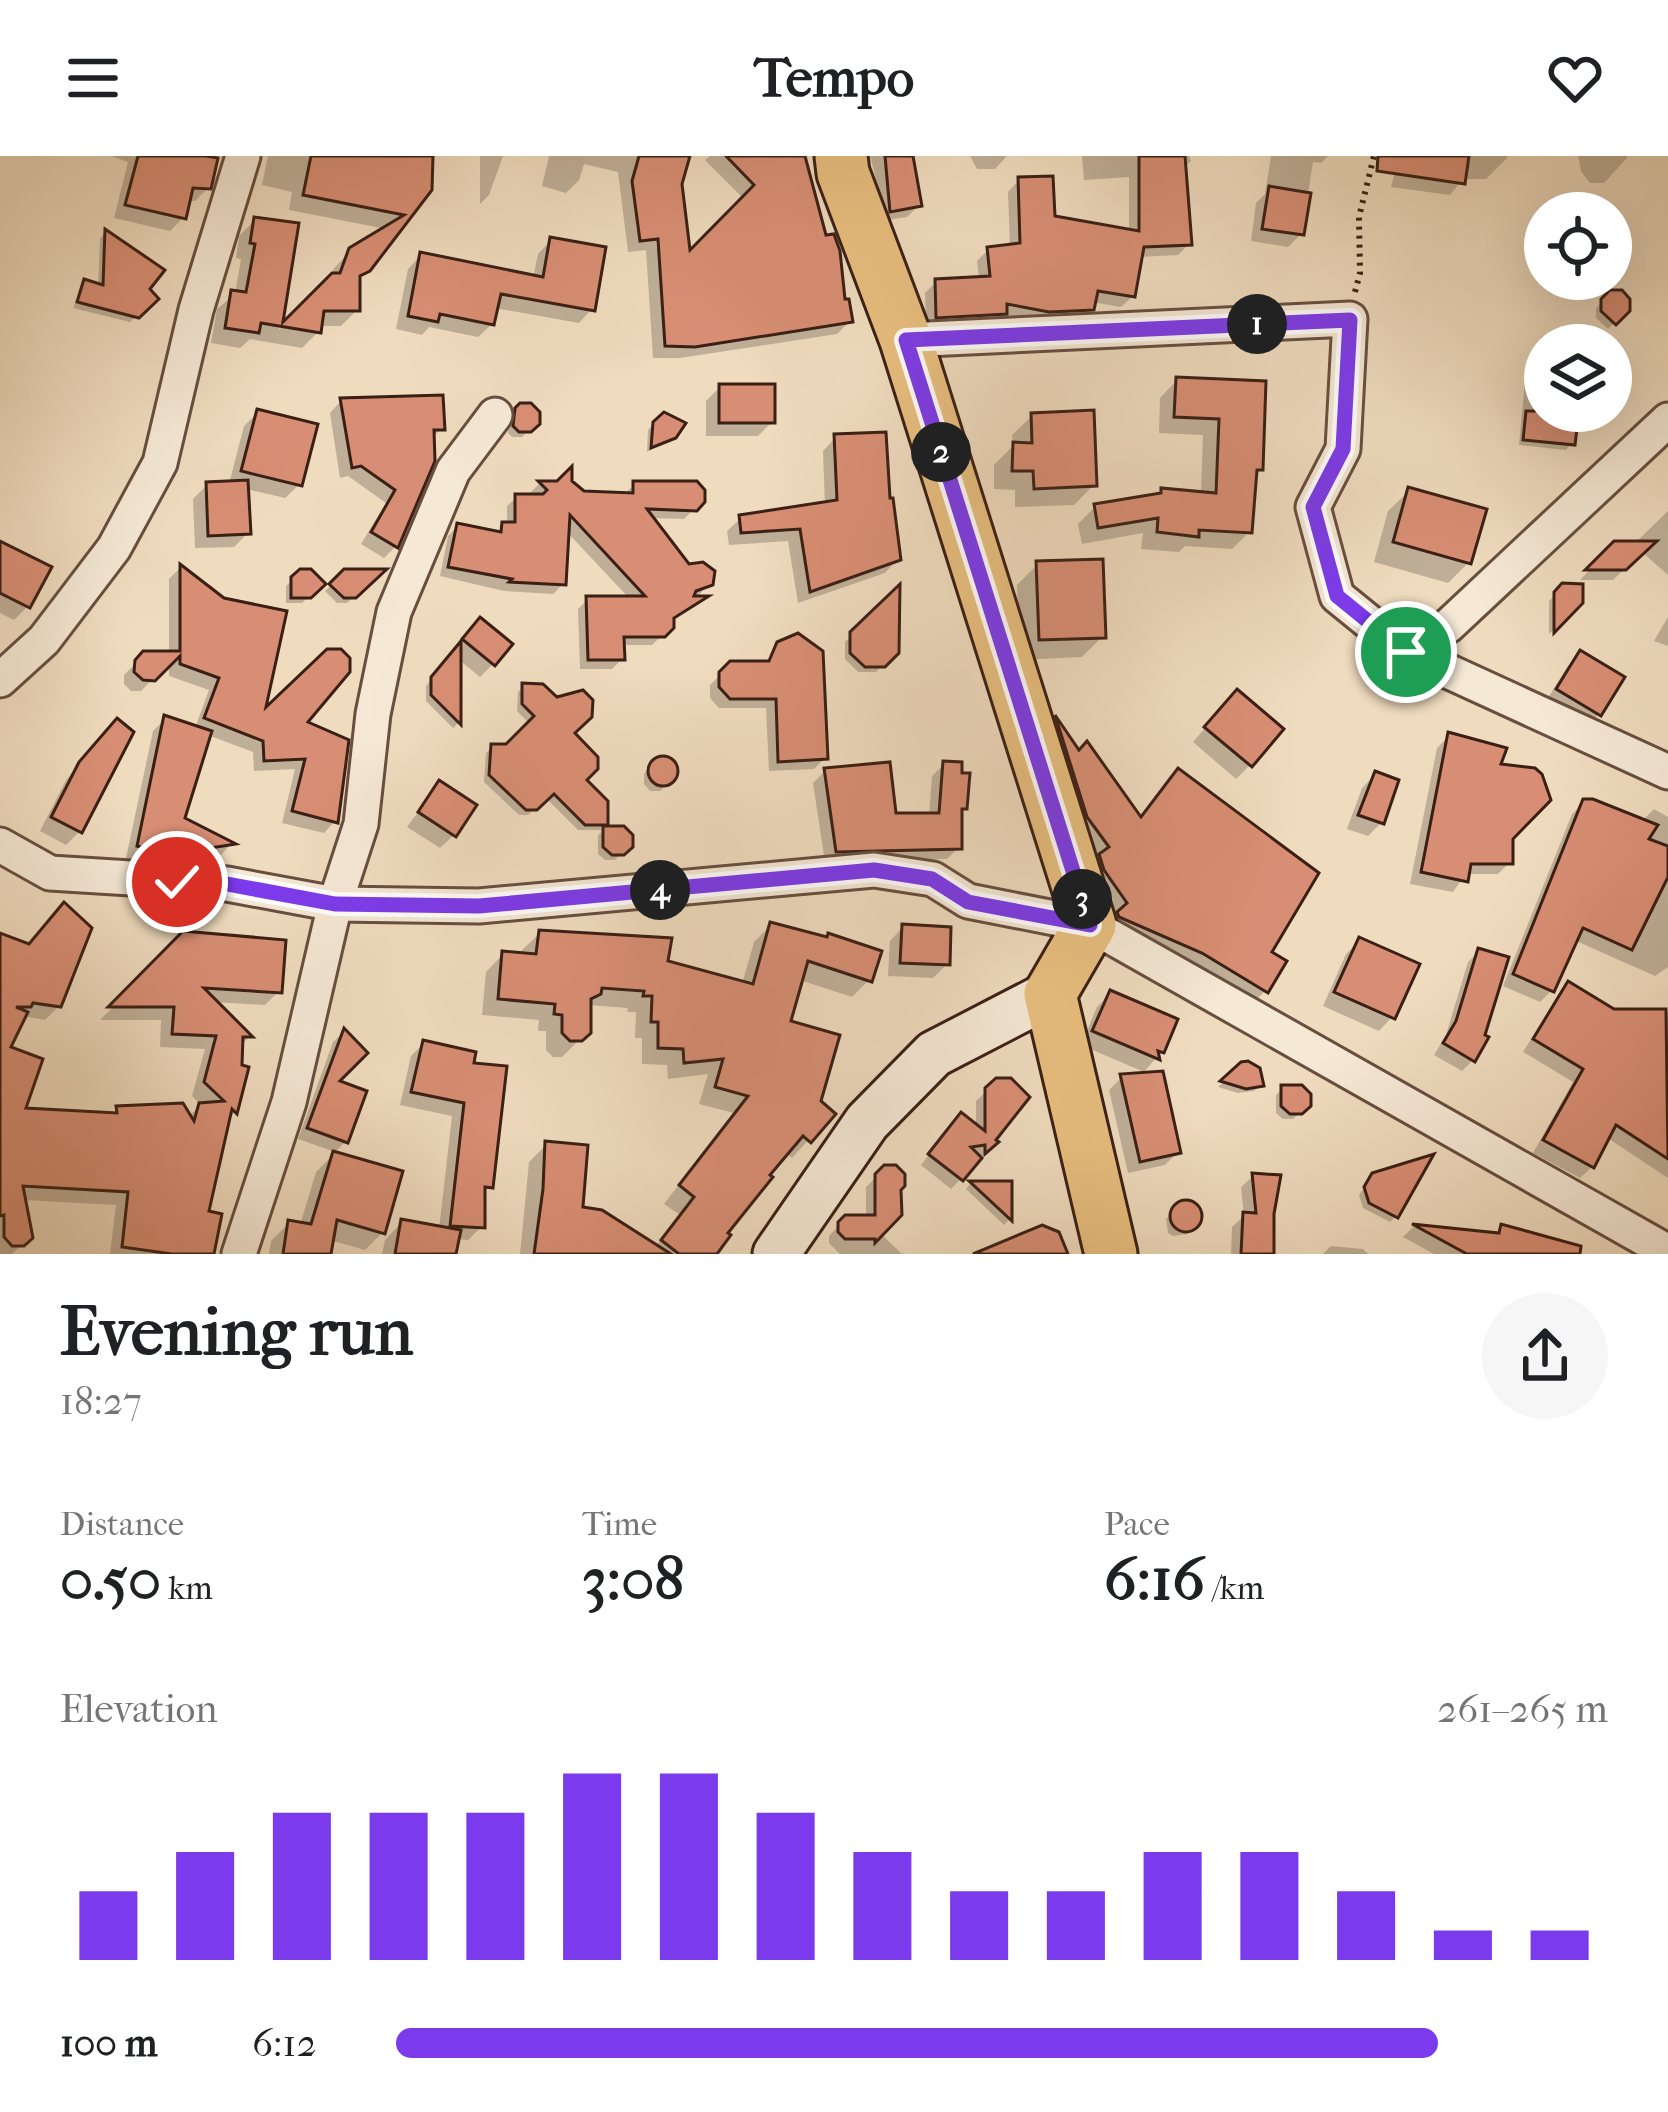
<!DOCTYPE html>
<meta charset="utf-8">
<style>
body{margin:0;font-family:"IM FELL French Canon",serif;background:#f6f6f6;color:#202124;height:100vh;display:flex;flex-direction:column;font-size:45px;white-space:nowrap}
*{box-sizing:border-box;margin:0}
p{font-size:39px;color:#757577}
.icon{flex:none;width:66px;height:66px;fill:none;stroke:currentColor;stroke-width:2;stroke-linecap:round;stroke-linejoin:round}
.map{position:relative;height:1098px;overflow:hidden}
.sheet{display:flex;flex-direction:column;background:#fff;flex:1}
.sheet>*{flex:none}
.controls{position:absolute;left:1524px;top:36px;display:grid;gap:24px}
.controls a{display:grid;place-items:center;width:108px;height:108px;border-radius:50%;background:#fff;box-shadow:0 12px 48px #0002;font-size:60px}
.pin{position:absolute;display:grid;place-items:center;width:102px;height:102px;color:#fff;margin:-51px;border:6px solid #fff;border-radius:50%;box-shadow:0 3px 12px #0007}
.km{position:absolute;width:60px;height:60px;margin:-30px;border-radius:50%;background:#222;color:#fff;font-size:33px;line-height:60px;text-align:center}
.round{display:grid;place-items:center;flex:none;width:126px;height:126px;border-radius:63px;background:#f6f6f6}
.headline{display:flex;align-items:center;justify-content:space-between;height:204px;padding:0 60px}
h1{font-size:66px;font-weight:700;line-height:90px}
.metrics{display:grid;grid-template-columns:repeat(3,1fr);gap:18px;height:204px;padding:12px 60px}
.metrics div{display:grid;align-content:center}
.metrics b{font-size:60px;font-weight:700}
.metrics small{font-size:33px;font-weight:400}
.metrics p{font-size:33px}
.chart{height:336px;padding:24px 60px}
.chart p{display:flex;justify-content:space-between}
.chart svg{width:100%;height:216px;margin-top:12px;stroke:#7c3aed;stroke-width:6}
ul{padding:0 60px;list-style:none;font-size:39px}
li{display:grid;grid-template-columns:192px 144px 1fr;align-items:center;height:90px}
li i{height:30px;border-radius:15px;background:#7c3aed}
header{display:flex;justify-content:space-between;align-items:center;height:156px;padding:0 60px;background:#fff;font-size:54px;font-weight:700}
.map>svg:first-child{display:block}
.shadow{fill:#0003}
.building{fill:#d88e74;stroke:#3a1f15;stroke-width:3}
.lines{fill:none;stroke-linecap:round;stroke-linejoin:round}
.street-casing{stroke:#674e3f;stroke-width:39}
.secondary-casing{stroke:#3a1f15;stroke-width:51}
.primary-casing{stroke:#3a1f15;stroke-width:57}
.path{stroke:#3a1f15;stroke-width:6;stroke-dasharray:3 6;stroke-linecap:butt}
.street{stroke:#f5e8d5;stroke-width:33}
.secondary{stroke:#f5e8d5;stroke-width:45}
.primary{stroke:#e8be7f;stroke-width:51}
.route-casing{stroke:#fff;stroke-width:24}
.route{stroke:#7c3aed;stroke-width:15}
</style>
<header><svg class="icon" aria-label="menu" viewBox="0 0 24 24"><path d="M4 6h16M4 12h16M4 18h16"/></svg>Tempo<svg class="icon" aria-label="heart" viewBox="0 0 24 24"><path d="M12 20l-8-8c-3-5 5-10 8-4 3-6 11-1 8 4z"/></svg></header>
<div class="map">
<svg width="1668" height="1098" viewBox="0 0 1668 1098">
<rect width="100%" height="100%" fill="#efdbbe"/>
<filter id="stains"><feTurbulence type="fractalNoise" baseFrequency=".00167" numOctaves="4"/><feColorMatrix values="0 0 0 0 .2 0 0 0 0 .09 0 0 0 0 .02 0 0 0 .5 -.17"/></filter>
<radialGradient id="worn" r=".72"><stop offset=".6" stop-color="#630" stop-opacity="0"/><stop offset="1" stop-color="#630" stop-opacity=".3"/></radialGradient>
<g class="shadow">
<path d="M111 0H187L208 32 195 45H187L183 62 170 75 114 62 128 6Z"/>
<path d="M268 0H372L429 33 357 123V154L341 170H319L318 176 302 192 250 183 240 192 211 187 217 153 235 138 241 103 236 102 239 80 255 64 296 70 279 174 330 122 334 112 351 95 386 73 289 54 292 36 262 29Z"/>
<path d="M480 0H503L489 39 480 48Z"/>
<path d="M549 0H687L671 56 687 100 744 43 705 4 710 0H803L850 165 837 178 680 202H653L646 94 628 96 618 16 584 8 579 24 566 37 542 30Z"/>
<path d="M870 0H914L912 13 919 49 907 61 880 65 875 42 880 38Z"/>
<path d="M970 0H1006V1L995 13H977Z"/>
<path d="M1082 0H1189L1191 5 1183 12 1189 88 1178 99 1139 101 1133 140 1121 151 1092 146 1080 164 1037 166 1001 159 992 168 926 171 925 137 936 126 979 123 977 105 988 94 1010 91 1008 36 1019 24 1052 63 1129 76V21L1084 24Z"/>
<path d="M1271 0H1328L1321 7 1313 6 1302 77 1288 91 1251 85 1256 47 1265 38Z"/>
<path d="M1399 0H1507V2L1486 23H1463L1450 39 1391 31Z"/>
<path d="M1578 0H1627V2L1604 27H1590L1581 15Z"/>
<path d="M106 77 155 143 130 166 73 152 85 126 98 131 100 82Z"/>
<path d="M551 84 592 153 579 167 495 152 492 168 478 181 429 171 422 179 396 173 408 113 421 99 533 122 538 98Z"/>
<path d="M1611 137 1627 154 1608 173 1596 162V152Z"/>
<path d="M1550 180 1559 189H1545V255H1576L1572 287 1566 294 1519 289 1525 226 1531 220 1545 221V185Z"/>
<path d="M1177 224 1263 227 1260 313 1253 320 1249 376 1232 393 1185 390 1179 396 1141 393 1143 377 1082 388 1078 368 1095 351 1157 340 1162 335 1201 339 1203 279 1159 277 1160 242Z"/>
<path d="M720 231 772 266 758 280H706V245Z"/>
<path d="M341 245 441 273 431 283 432 304 395 391 384 402 361 388 386 347 348 320 340 322 330 257Z"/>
<path d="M521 250 537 266 522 281H512L508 277 510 261Z"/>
<path d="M258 256 299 329 285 342 246 333 248 377 234 391 195 392 193 343 207 329 229 328 244 270Z"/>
<path d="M1032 260 1094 329 1074 349 1015 351V334L994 333V309L1013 290 1012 279Z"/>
<path d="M659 262 674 280 647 296 648 274Z"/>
<path d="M836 281 887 346 898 403 885 417 798 447 788 385 729 389 727 375 741 362 825 349 823 295Z"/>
<path d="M568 327 583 338 623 339 635 328 702 345 684 363 650 362 687 411 710 427 695 443H702L671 465V471L652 489H622V503L612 513H580L578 453 588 443H630L566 375 563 428 553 438 504 435 440 420 448 380 458 370 493 378 507 369V350L517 341H534L530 337 539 328Z"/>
<path d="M1409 335 1469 406 1448 427 1374 406 1388 355Z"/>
<path d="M1668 355V419L1642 396 1613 424H1580L1615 388H1634Z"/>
<path d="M0 397 28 450 14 464 0 457Z"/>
<path d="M1038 408 1103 480 1082 501 1020 504 1017 429Z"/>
<path d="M180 412 261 560 303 567 335 665 324 677 282 667 295 613 254 615 253 596 208 579 181 663 231 688 221 699 158 709 126 702 153 575 165 563 195 572 209 534 169 520V506L141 535H131L124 528V519L145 498H169V423Z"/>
<path d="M301 416 322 428 302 447H286V430Z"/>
<path d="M345 416H380L347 447H337L325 435Z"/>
<path d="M1564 430 1580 446 1549 478V445Z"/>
<path d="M897 435 896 495 876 516H858L845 503V486Z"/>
<path d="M1668 461V490L1654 485Z"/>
<path d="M467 478 493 508 480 521 458 503V567L453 572 426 545V530Z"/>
<path d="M779 489 825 602 814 613 769 615 766 552H719L710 542V529L731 508H764Z"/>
<path d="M1581 498 1599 558 1585 572 1545 547 1567 511Z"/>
<path d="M524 530 571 578 583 624 605 668 600 673H623L630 690 615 704H605L598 698V679L604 674H578L546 642 528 659H519L484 626 486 597 492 591H507L530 568 517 555 518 536Z"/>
<path d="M1224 550 1250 609 1236 623 1193 586Z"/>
<path d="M1055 563 1078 598 1139 663 1178 616 1268 797 1265 835 1253 847 1106 771 1116 761 1093 727 1088 713 1097 704 1076 674 1044 574Z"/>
<path d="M104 580 80 675 66 689 40 675 66 624Z"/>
<path d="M1449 580 1497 611 1510 682V706L1498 718H1466L1453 736 1410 728 1437 592Z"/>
<path d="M658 603H668L675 610V620L660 635H650L644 628V618Z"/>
<path d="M944 608 964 652 959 657V691L947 703 825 707 813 627 825 615 893 660H929L932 620Z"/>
<path d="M1376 618 1381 667 1368 680 1347 673 1362 632Z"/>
<path d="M439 628 454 679 440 692 407 671Z"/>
<path d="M1584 646 1641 666 1654 653 1668 661V811L1655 820 1574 784 1552 834 1540 846 1503 830 1572 658Z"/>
<path d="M771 769 869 824 852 841 800 824 788 867 817 946 832 958 792 1002 786 997 724 1078 713 1098H520L529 1006 546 989 580 1053 655 1091 680 1059 664 1048 734 957 699 948 708 918 668 923 667 909 642 908V882H635L636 856H627L628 852 588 849V875L562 901H553L546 894V875H538L539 864 482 859 486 816 503 798 522 800V794L540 777 742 828 754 786Z"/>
<path d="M903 771 947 808 933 822 888 820 890 785Z"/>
<path d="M185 778 279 835 265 849 213 846 249 881 239 891 238 912 246 914 234 957 226 965 205 1058 211 1098H110L116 1049 23 1044 30 1081 12 1098H0V781L59 850 45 864 23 860 7 893 22 955 111 960 118 953 188 961 201 949 192 940 205 893 160 891 161 864H100Z"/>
<path d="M1360 784 1392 861 1379 875 1323 850 1346 798Z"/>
<path d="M1479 795 1473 904 1462 915 1434 899 1446 879 1468 806Z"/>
<path d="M1568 829 1613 856H1668V1022L1606 981 1592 1011 1580 1022 1533 997 1573 926 1523 896 1557 841Z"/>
<path d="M1110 838 1161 896 1144 916 1081 889 1097 851Z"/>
<path d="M344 876 335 926 346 985 335 996 298 983 333 886Z"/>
<path d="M424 887 473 899 490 1030 482 1039V1070L468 1084 456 1083 453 1098H382L385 1084 402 1066 439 1073 452 960 400 949 411 900Z"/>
<path d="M1242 909 1260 929 1254 935 1238 937 1218 931Z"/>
<path d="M1122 921 1178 996 1165 1009 1128 1017 1109 934Z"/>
<path d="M997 925 995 987 951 1033 921 1009 951 970 976 972V945Z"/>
<path d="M1283 932 1308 949 1293 963H1283L1276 957V939Z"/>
<path d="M334 998 383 1076 365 1094 330 1084 328 1098H269L271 1085 289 1067 300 1069 316 1016Z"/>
<path d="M885 1012 880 1077 902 1098H840L829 1087V1080L846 1062H866V1031Z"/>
<path d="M1373 1019 1396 1060 1390 1066 1363 1052 1359 1039Z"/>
<path d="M1253 1020 1271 1058 1270 1098H1231L1232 1071 1244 1060 1241 1031Z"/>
<path d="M970 1028H1009V1064L1004 1069 966 1033Z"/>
<path d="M1183 1047 1195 1052 1200 1061 1187 1078 1173 1080 1168 1077 1166 1063Z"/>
<path d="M1413 1071 1494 1079 1502 1072 1570 1098H1434L1403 1081Z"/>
<path d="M1331 1090 1363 1093 1368 1098H1323Z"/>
</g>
<g class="building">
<path d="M138 0H206L218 2 211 33 193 32 186 63 125 49Z"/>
<path d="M311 0H433L432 34 370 115 360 120V155H324L321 177 261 167 259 177 225 172 231 134 246 136 255 88 250 87 254 61 299 67 283 166 332 117H340L349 92 404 59 303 39Z"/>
<path d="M639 0H690L682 28 690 94 754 29 726 0H805L826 79 834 78 840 95 845 143H849L853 166 695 191 665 190 658 83 640 85 632 25Z"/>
<path d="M885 0H913L922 50 890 56Z"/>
<path d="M1139 0H1185L1192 89 1144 91 1135 141 1098 135 1094 154 1049 156 1007 148V158L936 162 935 123 990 120 987 91 1020 87 1018 21 1053 20 1055 60 1139 75Z"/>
<path d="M1378 0H1469L1465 28 1377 15Z"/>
<path d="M1269 30 1311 37 1304 79 1262 73Z"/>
<path d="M105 73 165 114 150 133 159 143 139 162 77 146 84 123 103 129Z"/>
<path d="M550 81 606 91 595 155 501 138 494 169 440 158 438 166 408 160 420 96 543 121Z"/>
<path d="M1610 134H1622L1630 143V155L1616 169 1601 155V143Z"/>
<path d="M1176 221 1266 225 1263 314H1257L1252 377 1199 374V381L1157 376 1158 362 1098 372 1094 348 1161 337V332L1216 337 1219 263 1174 261Z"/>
<rect x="719" y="228" width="56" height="39"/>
<path d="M443 239 445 274H434L435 305 398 392 371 376 395 334 361 310 352 312 340 242Z"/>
<path d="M520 247H531L540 256V268L531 276H519L513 270 515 252Z"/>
<path d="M257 253 318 268 302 330 241 315Z"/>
<path d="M1094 254 1097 330 1034 333 1033 315H1012L1013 286 1032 287 1031 257Z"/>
<path d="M1526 255H1579L1575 289 1523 284Z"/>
<path d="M664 256 686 267 676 282 651 292 653 266Z"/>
<path d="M886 276 890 342H893L901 404 810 436 800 373 741 377 739 359 837 344 834 278Z"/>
<path d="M572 310V325L584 335 633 337V325H697L705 334V346L697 355 647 353 689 408 703 406 715 415 713 429 696 435 694 440H709L674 462V472L665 481H624L625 504H588L586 440H645L570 359 566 429 509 426 512 423 448 411 457 367 501 376 502 366H515V338H543L547 334 538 325H557Z"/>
<path d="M248 324 251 378 208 380 206 326Z"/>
<path d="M1408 331 1487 353 1471 408 1393 386Z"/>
<path d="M0 385 52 411 30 452 0 437Z"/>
<path d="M1614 385H1657L1626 414H1585Z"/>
<path d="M1103 403 1106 482 1039 484 1036 405Z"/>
<path d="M180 408 224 442 287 455 266 551 327 493H341L350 502V516L308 566 349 584 338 667 292 655 305 603 264 605 263 585 204 562 219 522 180 508V500L155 525 143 524 134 516 135 504 143 495H180Z"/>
<path d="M300 413H311L326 428 311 442H291V421Z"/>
<path d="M344 413H387L356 442H344L329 428Z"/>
<path d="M1562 427 1583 428V447L1554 477V436Z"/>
<path d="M900 428 899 497 885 511H865L850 497V476Z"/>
<path d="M480 461 513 488 495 510 462 483Z"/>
<path d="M798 477 823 495 828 603 778 606 776 543H730L719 531V516L730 505H769L777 486Z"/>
<path d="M461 485V569L431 539V521Z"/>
<path d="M1580 494 1625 521 1601 560 1556 533Z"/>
<path d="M522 527 543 528 557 541 583 534 593 544 592 561 575 577 598 601V613L587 624 608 645V669H585L554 638 537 654H526L489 619 491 588H506L534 560 522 548Z"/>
<path d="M1237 533 1284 573 1252 611 1204 571Z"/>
<path d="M164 559 212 575 185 662 236 688 172 698 137 690Z"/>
<path d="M1055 559 1079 594 1087 585 1141 661 1178 612 1319 717 1272 796 1287 805 1268 837 1202 797 1119 761 1117 756 1127 747 1104 714 1099 698 1109 691 1087 661Z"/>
<path d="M117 562 134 576 82 677 51 661 79 606Z"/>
<path d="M1448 576 1507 592 1501 608 1535 612 1542 618 1551 644 1513 683V708H1471L1468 726 1421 716Z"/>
<circle cx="663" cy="615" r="15"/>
<path d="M943 605 962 606V617H970L967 653H962V693L836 696 824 612 890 606 896 657H939Z"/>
<path d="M1375 615 1399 624 1384 668 1358 659Z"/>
<path d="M439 624 477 649 456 681 418 656Z"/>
<path d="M1583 643H1593L1658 669 1649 683 1668 690V721L1632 794 1583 772 1554 836 1513 818Z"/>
<path d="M603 670H624L633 679V691L624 699H612L603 691Z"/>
<path d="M64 746 92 772 61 851 33 847 31 851H16L28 856 11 891 43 903 26 952 117 957 116 950 183 947 194 965 199 947 224 945 204 926 216 880 172 878 174 851H108L183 775 286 784 282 837 204 832 253 881H243L242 909 249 911 237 958 232 953 209 1055 222 1058 214 1098H172L122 1091 128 1036 23 1030 33 1082 24 1090H12L4 1081V1059L0 1060V777L29 788Z"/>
<path d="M770 766 827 781 828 777 882 795 872 826 808 805 791 865 840 879 821 945 836 958 811 987 803 980 770 1019 773 1021 728 1077 731 1079 717 1098H679L661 1084 694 1041 679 1029 748 940 715 931 723 903 684 907 683 893 658 892V866H651L652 840H643L644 835 602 832 601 838 591 843V877L582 885H570L562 877V859L554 858 555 848 498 843 502 795 536 798 539 774 672 782 668 805 753 828Z"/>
<path d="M902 768 951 771 950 809 900 807Z"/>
<path d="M1359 781 1420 808 1395 863 1334 836Z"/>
<path d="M1478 792 1509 801 1485 879 1489 881 1475 906 1443 887 1456 865Z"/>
<path d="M1568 825 1614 853H1666L1668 1003 1616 969 1594 1012 1543 984 1583 913 1533 883Z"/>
<path d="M1110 834 1178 863 1164 897 1158 895 1160 904 1092 875Z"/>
<path d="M344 872 368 897 340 925 367 935 348 987 307 972Z"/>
<path d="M423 884 476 896 474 907 507 910 493 1032 485 1031V1072L450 1070 464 947 411 936Z"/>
<path d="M1248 905 1260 912 1264 930 1246 933 1220 925 1241 906Z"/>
<path d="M1163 915 1181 997 1140 1006 1120 918Z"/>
<path d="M996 922H1011L1030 941 996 984 999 986 985 998V989L971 991 982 1002 963 1025 928 998 961 956 985 975V932Z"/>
<path d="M1281 929H1302L1311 938V950L1302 958H1290L1281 950Z"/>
<path d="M545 985 588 989 583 1051 602 1054 671 1098H534L543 1033Z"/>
<path d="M333 995 403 1015 385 1078 337 1064 331 1098H283L288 1064 311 1068Z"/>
<path d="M1434 998 1398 1062 1369 1047 1364 1031 1372 1017Z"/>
<path d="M884 1009H896L905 1018V1030L901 1034 902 1059 875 1087V1083H845L838 1076V1066L845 1059H875V1018Z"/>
<path d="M1252 1017 1281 1019 1274 1058V1098H1241L1243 1056 1256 1057Z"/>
<path d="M969 1025H1012V1065Z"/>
<circle cx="1186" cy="1060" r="16"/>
<path d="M401 1063 461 1074 456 1098H395Z"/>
<path d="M1412 1068 1499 1077 1501 1068 1581 1090 1580 1098H1467Z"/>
<path d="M1042 1069 1059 1076 1068 1098H973Z"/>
</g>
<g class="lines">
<g class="street-casing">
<g id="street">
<path d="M906 184 1350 163 1343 293 1313 351 1337 440 1406 496"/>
<path d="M1668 264 1448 470 1406 496 1668 616"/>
<path d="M0 524 44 484 114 392 160 307 196 154 243 0"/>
<path d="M0 689 50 717 227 728 335 748 479 750 874 714 933 723 968 745 1090 769 1668 1096"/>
<path d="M239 1098 289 946 335 748 361 668 373 558 394 456 453 315 495 259"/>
</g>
</g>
<g class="secondary-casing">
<path id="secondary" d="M776 1098 867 966 934 898 1050 838"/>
</g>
<g class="primary-casing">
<path id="primary" d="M841 0 843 17 906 184 1090 769 1050 838 1111 1098"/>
</g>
<path class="path" d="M1355 136 1360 117 1359 61 1374 0"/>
<use href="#street" class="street"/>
<use href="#secondary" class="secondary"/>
<use href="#primary" class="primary"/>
</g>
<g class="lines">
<g class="route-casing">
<path id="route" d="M177 726 227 728 335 748 479 750 874 714 932 723 968 746 1090 769 906 184 1350 164 1343 293 1313 351 1337 440 1406 496"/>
</g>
<use href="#route" class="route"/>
</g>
<rect width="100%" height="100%" filter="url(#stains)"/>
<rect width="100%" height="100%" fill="url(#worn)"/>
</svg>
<div class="controls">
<a><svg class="icon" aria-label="locate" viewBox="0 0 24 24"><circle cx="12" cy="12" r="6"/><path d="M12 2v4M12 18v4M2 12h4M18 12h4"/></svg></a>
<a><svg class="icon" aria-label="layers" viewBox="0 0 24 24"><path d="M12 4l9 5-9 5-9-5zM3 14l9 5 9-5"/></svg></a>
</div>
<div class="pin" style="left:1406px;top:496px;background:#1e9e55"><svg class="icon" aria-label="arrive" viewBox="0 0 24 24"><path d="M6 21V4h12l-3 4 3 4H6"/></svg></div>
<div class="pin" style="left:177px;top:726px;background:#d93025"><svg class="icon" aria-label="check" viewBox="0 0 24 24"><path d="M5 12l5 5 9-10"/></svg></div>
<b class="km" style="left:1257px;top:168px">1</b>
<b class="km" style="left:941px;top:296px">2</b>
<b class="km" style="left:1082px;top:743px">3</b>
<b class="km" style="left:660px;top:734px">4</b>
</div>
<section class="sheet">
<div class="headline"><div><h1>Evening run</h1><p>18:27</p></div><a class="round"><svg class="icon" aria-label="share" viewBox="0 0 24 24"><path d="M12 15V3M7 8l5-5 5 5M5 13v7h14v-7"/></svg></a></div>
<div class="metrics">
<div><p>Distance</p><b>0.50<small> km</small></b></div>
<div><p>Time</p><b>3:08</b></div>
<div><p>Pace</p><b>6:16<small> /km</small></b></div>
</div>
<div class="chart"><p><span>Elevation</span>261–265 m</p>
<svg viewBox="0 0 160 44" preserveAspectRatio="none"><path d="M5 44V30M15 44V22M25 44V14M35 44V14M45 44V14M55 44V6M65 44V6M75 44V14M85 44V22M95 44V30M105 44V30M115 44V22M125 44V22M135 44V30M145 44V38M155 44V38"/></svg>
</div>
<ul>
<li><b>100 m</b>6:12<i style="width:86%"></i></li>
</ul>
</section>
